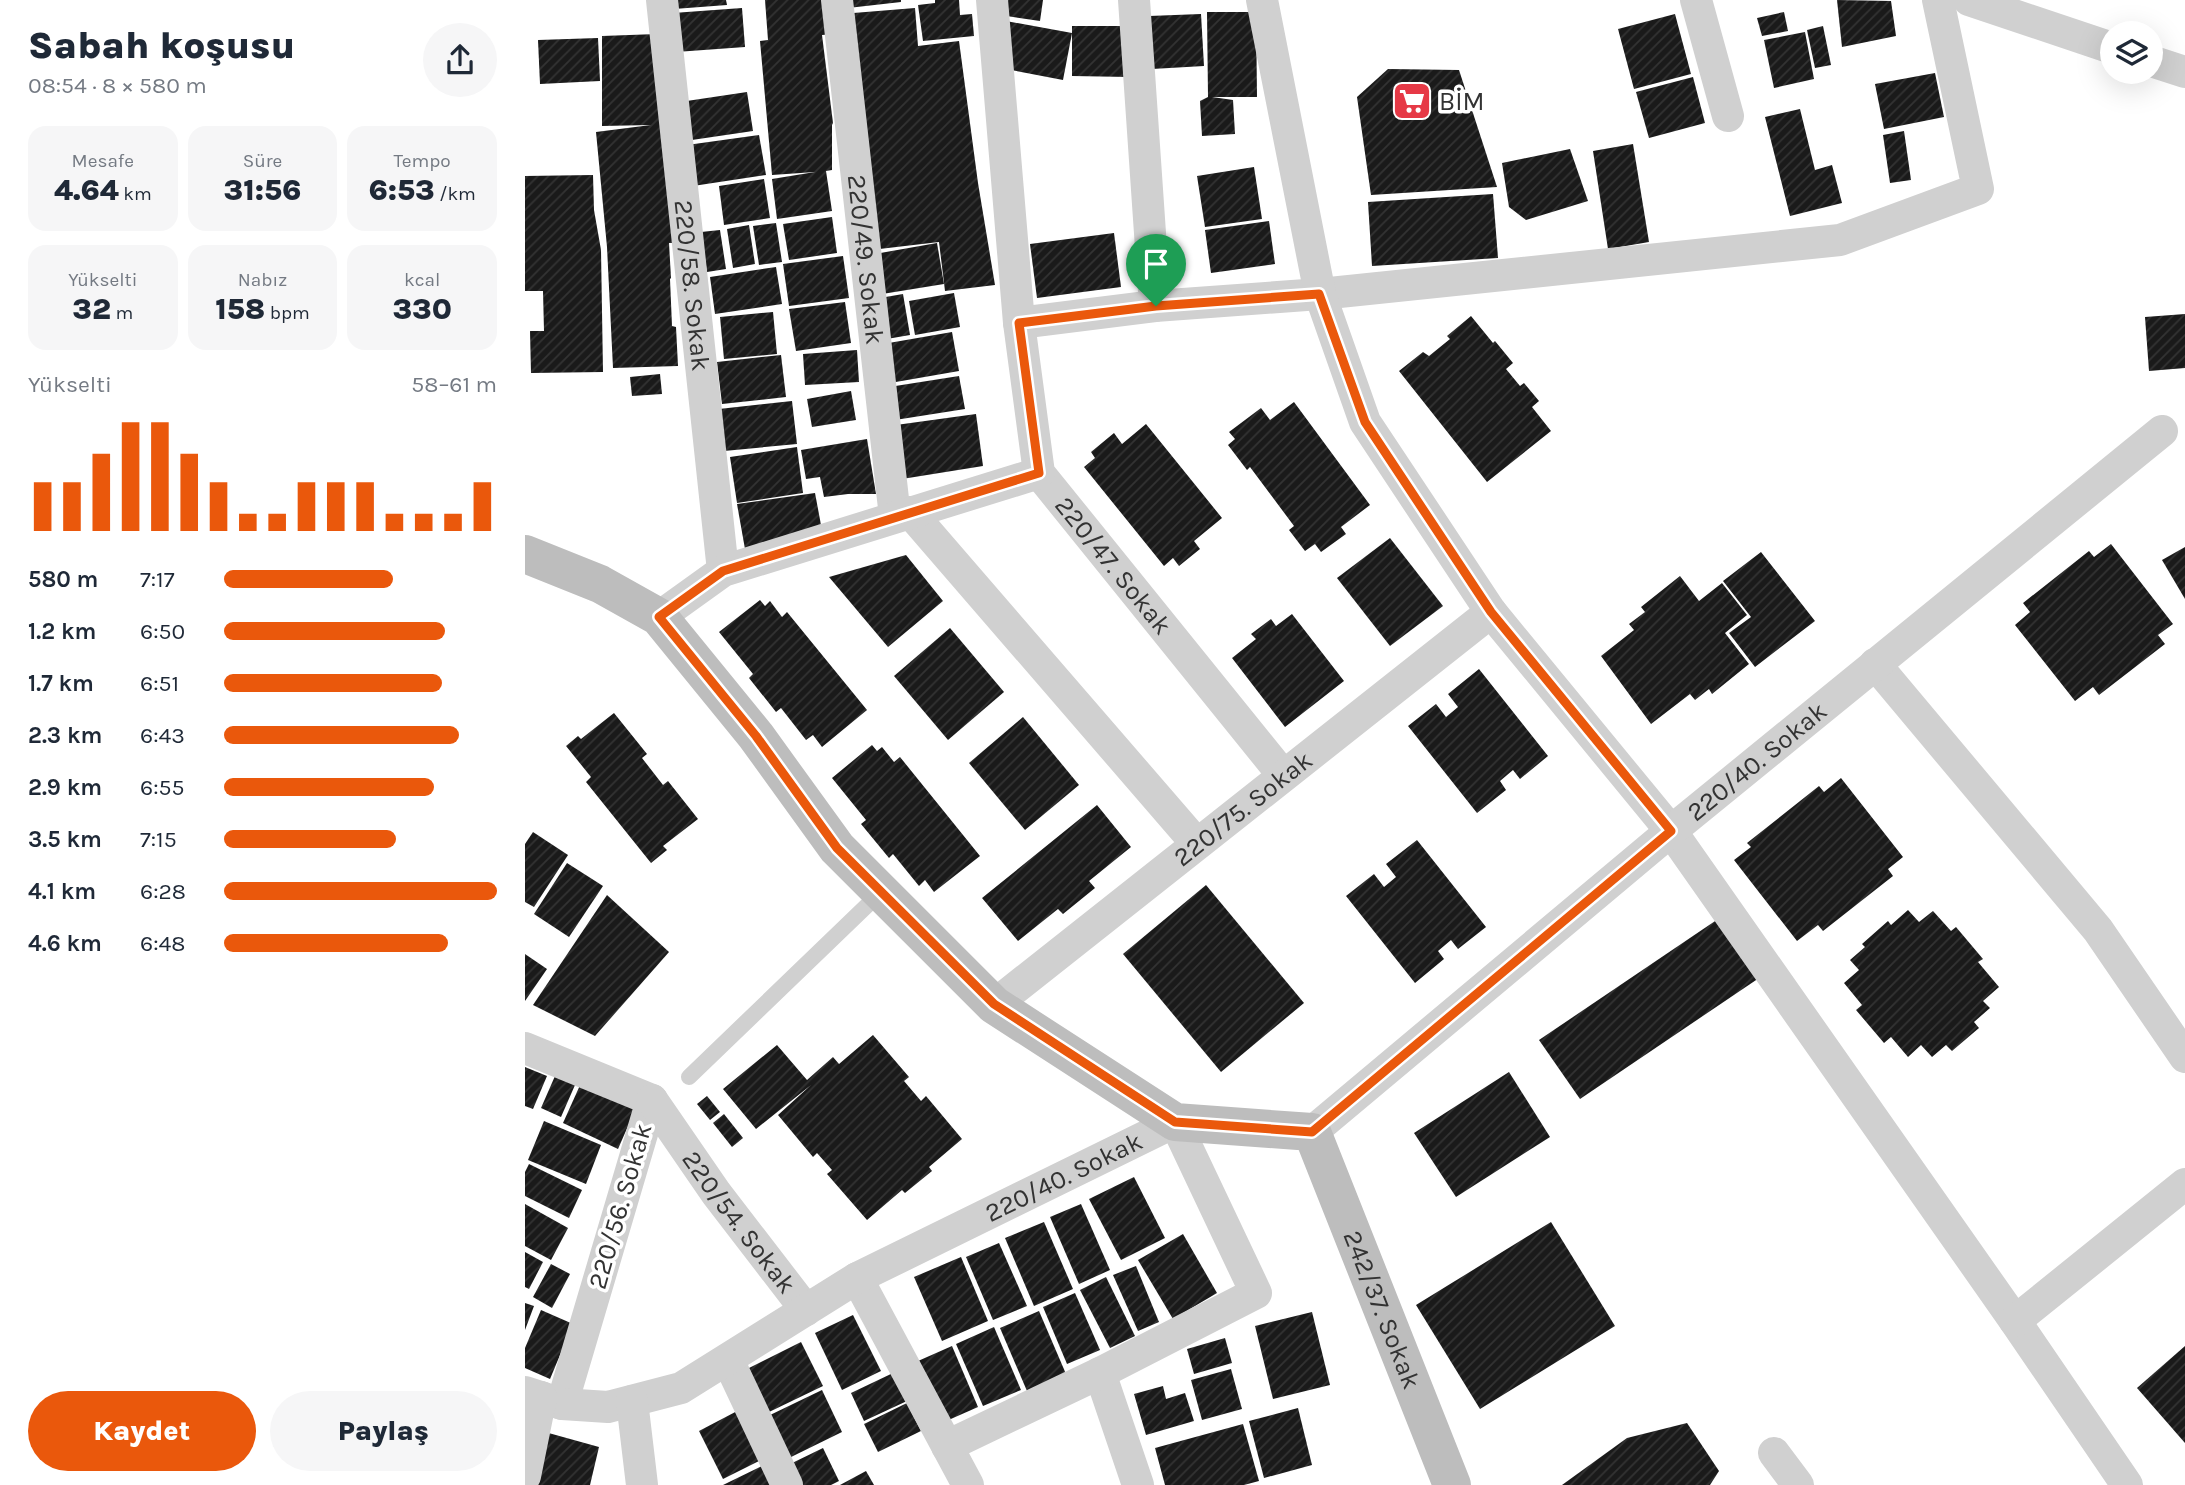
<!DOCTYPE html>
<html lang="tr">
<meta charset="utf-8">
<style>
body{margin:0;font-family:Karla,sans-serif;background:#f6f6f7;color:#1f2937;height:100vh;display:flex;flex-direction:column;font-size:26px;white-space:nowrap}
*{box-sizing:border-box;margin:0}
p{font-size:23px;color:#747a83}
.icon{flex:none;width:38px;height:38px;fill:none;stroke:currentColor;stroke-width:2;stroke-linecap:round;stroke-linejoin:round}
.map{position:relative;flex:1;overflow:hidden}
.drawer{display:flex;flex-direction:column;background:#fff;width:525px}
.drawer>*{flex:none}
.fabs{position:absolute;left:1575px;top:21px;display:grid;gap:14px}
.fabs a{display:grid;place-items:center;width:63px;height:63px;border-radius:50%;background:#fff;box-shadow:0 7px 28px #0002;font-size:35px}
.pin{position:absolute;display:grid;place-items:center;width:60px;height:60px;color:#fff;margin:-72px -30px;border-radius:50% 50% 50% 0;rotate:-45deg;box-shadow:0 0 7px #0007}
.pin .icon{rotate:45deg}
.round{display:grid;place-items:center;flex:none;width:74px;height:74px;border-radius:37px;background:#f6f6f7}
.headline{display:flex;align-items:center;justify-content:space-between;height:119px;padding:0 28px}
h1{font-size:38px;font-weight:800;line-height:52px}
.metrics{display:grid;grid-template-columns:repeat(3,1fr);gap:10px;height:119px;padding:7px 28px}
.metrics div{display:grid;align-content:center;border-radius:18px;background:#f6f6f7;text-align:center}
.metrics b{font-size:30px;font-weight:800}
.metrics small{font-size:19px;font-weight:400}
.metrics p{font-size:19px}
.chart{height:196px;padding:14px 28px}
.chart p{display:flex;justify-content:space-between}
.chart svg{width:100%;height:126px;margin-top:7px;stroke:#ea580c;stroke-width:6}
.cta{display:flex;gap:14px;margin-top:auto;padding:14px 28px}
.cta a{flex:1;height:80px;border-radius:42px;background:#ea580c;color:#fff;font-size:28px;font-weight:800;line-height:80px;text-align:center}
.cta a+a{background:#f6f6f7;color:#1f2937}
ul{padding:0 28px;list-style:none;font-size:23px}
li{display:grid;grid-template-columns:112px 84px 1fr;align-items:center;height:52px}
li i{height:18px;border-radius:9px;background:#ea580c}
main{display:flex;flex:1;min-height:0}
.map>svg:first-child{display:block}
.building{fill:url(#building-hatch)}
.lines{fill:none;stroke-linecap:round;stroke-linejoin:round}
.lane{stroke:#d0d0d0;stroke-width:16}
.street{stroke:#d0d0d0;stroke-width:32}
.secondary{stroke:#bdbdbd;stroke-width:38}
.route-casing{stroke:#fff;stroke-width:14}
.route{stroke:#ea580c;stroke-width:9}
.labels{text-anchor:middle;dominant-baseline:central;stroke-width:7;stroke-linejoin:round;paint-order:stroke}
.poi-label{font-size:26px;fill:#333;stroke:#fff;text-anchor:start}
.street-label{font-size:26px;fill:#333;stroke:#fff}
</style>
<main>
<section class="drawer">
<div class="headline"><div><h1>Sabah koşusu</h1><p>08:54 · 8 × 580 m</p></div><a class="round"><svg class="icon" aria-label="share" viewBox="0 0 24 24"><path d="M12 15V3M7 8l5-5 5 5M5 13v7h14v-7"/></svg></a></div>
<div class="metrics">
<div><p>Mesafe</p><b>4.64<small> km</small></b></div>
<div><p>Süre</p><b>31:56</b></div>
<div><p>Tempo</p><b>6:53<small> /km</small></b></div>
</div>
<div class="metrics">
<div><p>Yükselti</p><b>32<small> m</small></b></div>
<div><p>Nabız</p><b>158<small> bpm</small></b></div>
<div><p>kcal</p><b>330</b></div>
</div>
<div class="chart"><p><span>Yükselti</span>58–61 m</p>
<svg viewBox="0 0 160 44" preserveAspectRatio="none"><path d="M5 44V27M15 44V27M25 44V17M35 44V6M45 44V6M55 44V17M65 44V27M75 44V38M85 44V38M95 44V27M105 44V27M115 44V27M125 44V38M135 44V38M145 44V38M155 44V27"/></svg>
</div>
<ul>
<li><b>580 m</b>7:17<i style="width:62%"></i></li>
<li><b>1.2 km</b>6:50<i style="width:81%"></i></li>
<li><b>1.7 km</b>6:51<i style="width:80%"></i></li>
<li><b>2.3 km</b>6:43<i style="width:86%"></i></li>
<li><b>2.9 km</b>6:55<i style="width:77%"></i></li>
<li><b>3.5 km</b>7:15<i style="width:63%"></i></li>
<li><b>4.1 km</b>6:28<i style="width:100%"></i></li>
<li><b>4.6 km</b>6:48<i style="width:82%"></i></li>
</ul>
<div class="cta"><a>Kaydet</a><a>Paylaş</a></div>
</section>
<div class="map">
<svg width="1660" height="1485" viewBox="0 0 1660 1485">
<defs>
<pattern id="building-hatch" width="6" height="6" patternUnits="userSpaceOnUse" patternTransform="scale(1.75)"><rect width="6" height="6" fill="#1a1a1a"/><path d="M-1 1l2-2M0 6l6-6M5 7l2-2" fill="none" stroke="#333"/></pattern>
</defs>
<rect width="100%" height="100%" fill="#fff"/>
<g class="building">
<path d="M148 0H201L202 5 149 9Z"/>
<path d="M240 0H306L309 34 297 35 308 123 307 125V170L301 171 307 211 252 219 247 179 290 172 247 175 235 41 243 40Z"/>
<path d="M322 0H376V2L323 8Z"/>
<path d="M410 0H434L435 15 447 14 449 36 398 41 393 5 410 3Z"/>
<path d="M477 0H518L515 21 475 15Z"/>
<path d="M1312 0 1366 1 1371 36 1317 47Z"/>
<path d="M217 8 220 47 151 52 148 13Z"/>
<path d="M390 8 393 46 434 41 453 183 470 285 420 291 414 242 346 250 316 14Z"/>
<path d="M682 12H731L732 97H687L708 100 710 134 677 136 675 101 683 97Z"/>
<path d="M1259 12 1263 31 1237 36 1232 18Z"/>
<path d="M676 14 679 66 627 69 624 16Z"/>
<path d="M1150 14 1166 74 1109 89 1093 29Z"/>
<path d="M481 21 547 33 538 80 486 70Z"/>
<path d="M547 26H604V77L547 76Z"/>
<path d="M1298 26 1306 65 1290 68 1282 30Z"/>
<path d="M1280 32 1289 79 1249 88 1239 40Z"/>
<path d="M132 34 149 243H144L146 278 145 279 147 326 151 327 153 366 88 368 82 247 71 132 126 125 77 126V36Z"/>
<path d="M73 38 75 81 15 84 13 40Z"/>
<path d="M863 69 934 70 972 187 846 195 832 97Z"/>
<path d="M1410 73 1419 117 1359 129 1350 84Z"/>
<path d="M1168 77 1180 123 1124 138 1111 92Z"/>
<path d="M222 92 228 131 160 141 155 102Z"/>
<path d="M1275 109 1290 170 1307 165 1317 203 1265 216 1240 117Z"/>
<path d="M1379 131 1386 180 1365 183 1358 135Z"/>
<path d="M234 135 241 175 168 186 162 145Z"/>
<path d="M1108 144 1124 242 1083 249 1068 151Z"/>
<path d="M1045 149 1063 201 1001 220 984 207 977 163Z"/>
<path d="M729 167 737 219 680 227 672 176Z"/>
<path d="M68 175 69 210 76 250 78 372 6 373 5 331H19L18 291H0V176Z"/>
<path d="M239 179 245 218 199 225 194 186Z"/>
<path d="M968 194 973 258 847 266 843 202Z"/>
<path d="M307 217 312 253 264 260 258 224Z"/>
<path d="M744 221 750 264 686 273 680 230Z"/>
<path d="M251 223 257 262 234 265 228 226Z"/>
<path d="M224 225 230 264 208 268 202 229Z"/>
<path d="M195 230 201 269 182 272 176 232Z"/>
<path d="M589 233 596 287 512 298 505 244Z"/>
<path d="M412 243 419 284 351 295 344 255Z"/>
<path d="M318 256 324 298 264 306 258 264Z"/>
<path d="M251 267 257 304 190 314 185 277Z"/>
<path d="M429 293 435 327 390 335 384 301Z"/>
<path d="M378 294 385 335 356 340 349 299Z"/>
<path d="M320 302 326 343 271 351 264 309Z"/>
<path d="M248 312 252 354 199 359 195 317Z"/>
<path d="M1660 314V368L1624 371 1620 317Z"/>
<path d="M946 316 968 343 970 341 988 363 981 369 995 386 999 383 1014 401 1007 407 1026 431 962 482 874 371 898 352 904 356 925 339 922 336Z"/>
<path d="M427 332 434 371 365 383 358 344Z"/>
<path d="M332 350 334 382 280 385 278 354Z"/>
<path d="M256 355 261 397 197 404 192 362Z"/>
<path d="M135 374 137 394 107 396 105 377Z"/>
<path d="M434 376 440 409 370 420 364 387Z"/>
<path d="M326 391 331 420 287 427 282 399Z"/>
<path d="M267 401 272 444 199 451 194 409Z"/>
<path d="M769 402 845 505 816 527 821 534 796 552 790 544 780 551 764 530 769 526 725 467 722 470 703 445 710 439 704 432 736 408 745 420Z"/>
<path d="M451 414 458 466 377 479 371 425Z"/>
<path d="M621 424 697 518 669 541 675 549 654 566 648 558 639 566 559 467 570 458 566 452 589 433 597 444Z"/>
<path d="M342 439 351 494H323L299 497 295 477 281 479 276 450Z"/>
<path d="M272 447 278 493 212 503 205 457Z"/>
<path d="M290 493 296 525 220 549 212 504Z"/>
<path d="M865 538 918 606 865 646 812 578Z"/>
<path d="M1586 544 1648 624 1633 635 1640 644 1574 695 1568 687 1550 701 1490 625 1505 612 1498 603 1564 551 1569 557Z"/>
<path d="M1660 547V599L1637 560Z"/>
<path d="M1236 552 1290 621 1230 667 1204 633 1226 617 1198 581Z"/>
<path d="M381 555 418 601 363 647 304 577Z"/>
<path d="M1155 576 1174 601 1197 583 1222 615 1200 633 1224 664 1187 694 1184 689 1170 700 1165 694 1126 724 1076 656 1109 630 1104 624 1120 612 1116 607Z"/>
<path d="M235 600 240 606 245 601 257 617 262 612 342 710 297 747 288 735 281 740 256 708 251 712 224 678 228 674 194 632Z"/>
<path d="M767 614 819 681 760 727 707 658 731 639 726 634 746 619 751 626Z"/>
<path d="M425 628 479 692 423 740 369 676Z"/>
<path d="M954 669 1023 756 995 779 988 770 975 781 981 790 952 813 883 726 911 704 921 717 933 707 923 694Z"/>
<path d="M89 713 122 754 117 758 138 785 143 781 173 819 138 846 142 850 126 863 61 782 66 777 41 746 53 736 56 739Z"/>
<path d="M498 717 554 785 500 830 444 763Z"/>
<path d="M347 745 352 751 357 747 369 762 375 757 455 856 409 892 400 880 394 886 368 854 364 858 336 824 341 820 307 778Z"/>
<path d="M1316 778 1378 857 1363 869 1368 876 1298 931 1293 925 1272 941 1209 860 1226 847 1222 843 1294 786 1299 792Z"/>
<path d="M572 805 606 847 564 881 570 888 538 914 533 909 493 941 457 898Z"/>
<path d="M8 832 43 855 9 907 0 902V844Z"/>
<path d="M892 840 961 927 933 949 926 940 913 951 919 959 890 983 821 896 849 874 859 887 871 877 861 864Z"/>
<path d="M42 863 78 886 44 937 9 914Z"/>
<path d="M681 885 779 1003 696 1072 598 954Z"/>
<path d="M82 895 144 952 70 1036 8 1005Z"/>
<path d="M1383 910 1394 922 1408 911 1426 931 1431 927 1458 959 1453 962 1474 987 1458 1001 1465 1008 1449 1022 1454 1028 1427 1051 1421 1045 1407 1057 1396 1045 1383 1057 1366 1037 1359 1043 1331 1010 1337 1005 1319 983 1334 970 1325 960 1340 947 1337 944 1363 921 1366 925Z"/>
<path d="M1199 915 1240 974 1055 1099 1014 1040Z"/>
<path d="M0 954 22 969 0 1001Z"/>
<path d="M348 1035 384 1077 379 1081 396 1101 401 1096 437 1139 404 1167 407 1171 380 1193 377 1190 342 1220 302 1174 307 1170 292 1153 288 1157 253 1115 286 1085 231 1129 198 1089 252 1045 282 1080 308 1057 314 1064Z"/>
<path d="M0 1067 22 1076 8 1109 0 1106Z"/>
<path d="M984 1072 1025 1137 931 1197 889 1133Z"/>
<path d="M30 1076 50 1085 36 1117 16 1108Z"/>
<path d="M56 1083 111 1108 93 1149 38 1123Z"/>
<path d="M182 1096 195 1112 185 1120 172 1104Z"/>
<path d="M199 1114 218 1138 207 1147 188 1123Z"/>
<path d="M19 1121 76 1145 61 1184 3 1160Z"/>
<path d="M4 1164 57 1190 44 1218 0 1196V1172Z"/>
<path d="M609 1177 640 1238 596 1260 564 1199Z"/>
<path d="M0 1204 43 1228 26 1260 0 1246Z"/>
<path d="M556 1204 585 1270 554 1284 525 1217Z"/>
<path d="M519 1222 548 1289 509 1306 480 1238Z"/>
<path d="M1026 1222 1090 1326 955 1409 891 1305Z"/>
<path d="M658 1234 692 1293 648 1319 613 1260Z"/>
<path d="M474 1243 502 1306 468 1320 441 1257Z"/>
<path d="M0 1252 18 1262 4 1289 0 1287Z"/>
<path d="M436 1257 463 1321 417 1341 389 1277Z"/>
<path d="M26 1264 45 1274 27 1308 8 1297Z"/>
<path d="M611 1266 634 1322 613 1331 588 1275Z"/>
<path d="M581 1277 610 1336 585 1348 555 1290Z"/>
<path d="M550 1293 575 1350 542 1364 518 1307Z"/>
<path d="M0 1303 9 1306 0 1330Z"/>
<path d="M16 1310 48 1324 25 1379 0 1368V1348Z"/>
<path d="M514 1311 541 1374 502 1391 475 1328Z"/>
<path d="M787 1312 805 1385 748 1399 730 1326Z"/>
<path d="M328 1315 356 1371 317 1390 290 1333Z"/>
<path d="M469 1327 496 1390 458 1406 431 1344Z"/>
<path d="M700 1338 707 1363 669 1374 662 1349Z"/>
<path d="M276 1342 298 1386 242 1413 220 1370Z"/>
<path d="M427 1346 453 1407 419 1422 393 1361Z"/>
<path d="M1660 1346V1443L1612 1388Z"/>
<path d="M706 1369 717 1409 677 1420 666 1380Z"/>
<path d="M368 1373 382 1401 339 1421 326 1393Z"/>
<path d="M638 1386 641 1399 660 1393 669 1421 621 1435 609 1394Z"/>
<path d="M297 1390 317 1432 264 1458 243 1416Z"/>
<path d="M382 1403 396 1431 353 1452 339 1424Z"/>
<path d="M773 1408 787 1465 739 1478 724 1421Z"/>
<path d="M216 1409 240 1458 198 1479 174 1431Z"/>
<path d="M1162 1423 1194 1471 1185 1485H1037L1102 1438Z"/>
<path d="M718 1424 734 1481 719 1485H640L630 1448Z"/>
<path d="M20 1432 74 1447 65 1485H6Z"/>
<path d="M298 1448 314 1481 306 1485H271L261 1466Z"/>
<path d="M239 1465 249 1485H198Z"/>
<path d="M341 1471 349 1485H315Z"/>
</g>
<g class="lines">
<path class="lane" d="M164 1077 356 892"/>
<g class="street">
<path id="s1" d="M137 0 198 571"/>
<path id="s2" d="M312 0 370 517"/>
<path d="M467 0 494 323 630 306 795 294 1315 240 1453 189 1413 0"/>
<path d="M609 0 630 306"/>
<path d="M737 0 795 294 840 422 966 612 1146 831 1490 1321 1602 1485"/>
<path d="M1171 0 1203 116"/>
<path d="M1444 0 1587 48"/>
<path d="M1626 61 1660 72"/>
<path id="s3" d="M494 323 514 473 758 775"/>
<path d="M385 512 672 844"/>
<path d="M134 617 198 571 514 473"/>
<path d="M1350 664 1573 930 1660 1057"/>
<path id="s4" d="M469 1005 966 612"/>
<path d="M0 1048 127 1100 37 1404"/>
<path id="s5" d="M127 1100 191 1193 281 1310"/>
<path id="s6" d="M787 1132 1146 831 1637 431"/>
<path d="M332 1278 443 1485"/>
<path d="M1490 1321 1660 1184"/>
<path d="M203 1360 262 1485"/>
<path d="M575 1373 613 1485"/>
<path id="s7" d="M0 1392 37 1404 83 1407 156 1388 332 1278 650 1122 731 1293 575 1373 422 1446"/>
<path d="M107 1401 117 1485"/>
<path d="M1249 1453 1273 1485"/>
<path d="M0 1476 16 1397"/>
</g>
<path class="secondary" id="s8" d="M0 554 75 584 134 617 231 736 312 848 469 1005 650 1122 787 1132 927 1485"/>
</g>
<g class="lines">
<g class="route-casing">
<path id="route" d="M794 294 840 422 966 612 1146 831 787 1132 650 1122 469 1004 312 848 231 736 134 617 198 571 514 473 494 323 631 306Z"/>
</g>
<use href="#route" class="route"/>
</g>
<defs>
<g id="supermarket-square" transform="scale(2.0125)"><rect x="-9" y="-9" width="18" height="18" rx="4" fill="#e63946" stroke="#fff"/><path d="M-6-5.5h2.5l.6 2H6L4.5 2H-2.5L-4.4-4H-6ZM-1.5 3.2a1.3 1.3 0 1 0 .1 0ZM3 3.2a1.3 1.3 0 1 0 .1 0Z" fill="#fff"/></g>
</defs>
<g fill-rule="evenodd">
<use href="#supermarket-square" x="887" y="101"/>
</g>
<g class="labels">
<g class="poi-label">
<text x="914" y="101">BİM</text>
</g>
<g class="street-label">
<text stroke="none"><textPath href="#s2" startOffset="261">220/49. Sokak</textPath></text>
<text stroke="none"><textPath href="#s1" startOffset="287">220/58. Sokak</textPath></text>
<text stroke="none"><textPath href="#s3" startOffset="270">220/47. Sokak</textPath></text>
<text stroke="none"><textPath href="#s6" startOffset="579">220/40. Sokak</textPath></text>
<text stroke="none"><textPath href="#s4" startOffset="317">220/75. Sokak</textPath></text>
<text stroke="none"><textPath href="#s7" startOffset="598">220/40. Sokak</textPath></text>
<text transform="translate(95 1206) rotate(-74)">220/56. Sokak</text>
<text stroke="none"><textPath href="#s5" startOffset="150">220/54. Sokak</textPath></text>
<text stroke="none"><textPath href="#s8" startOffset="1206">242/37. Sokak</textPath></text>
</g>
</g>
</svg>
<div class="fabs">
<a><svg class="icon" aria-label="layers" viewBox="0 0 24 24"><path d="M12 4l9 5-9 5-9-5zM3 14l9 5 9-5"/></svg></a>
</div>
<div class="pin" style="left:631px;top:306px;background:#1e9e55"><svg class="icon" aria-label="arrive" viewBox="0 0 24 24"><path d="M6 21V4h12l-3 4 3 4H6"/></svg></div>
</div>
</main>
